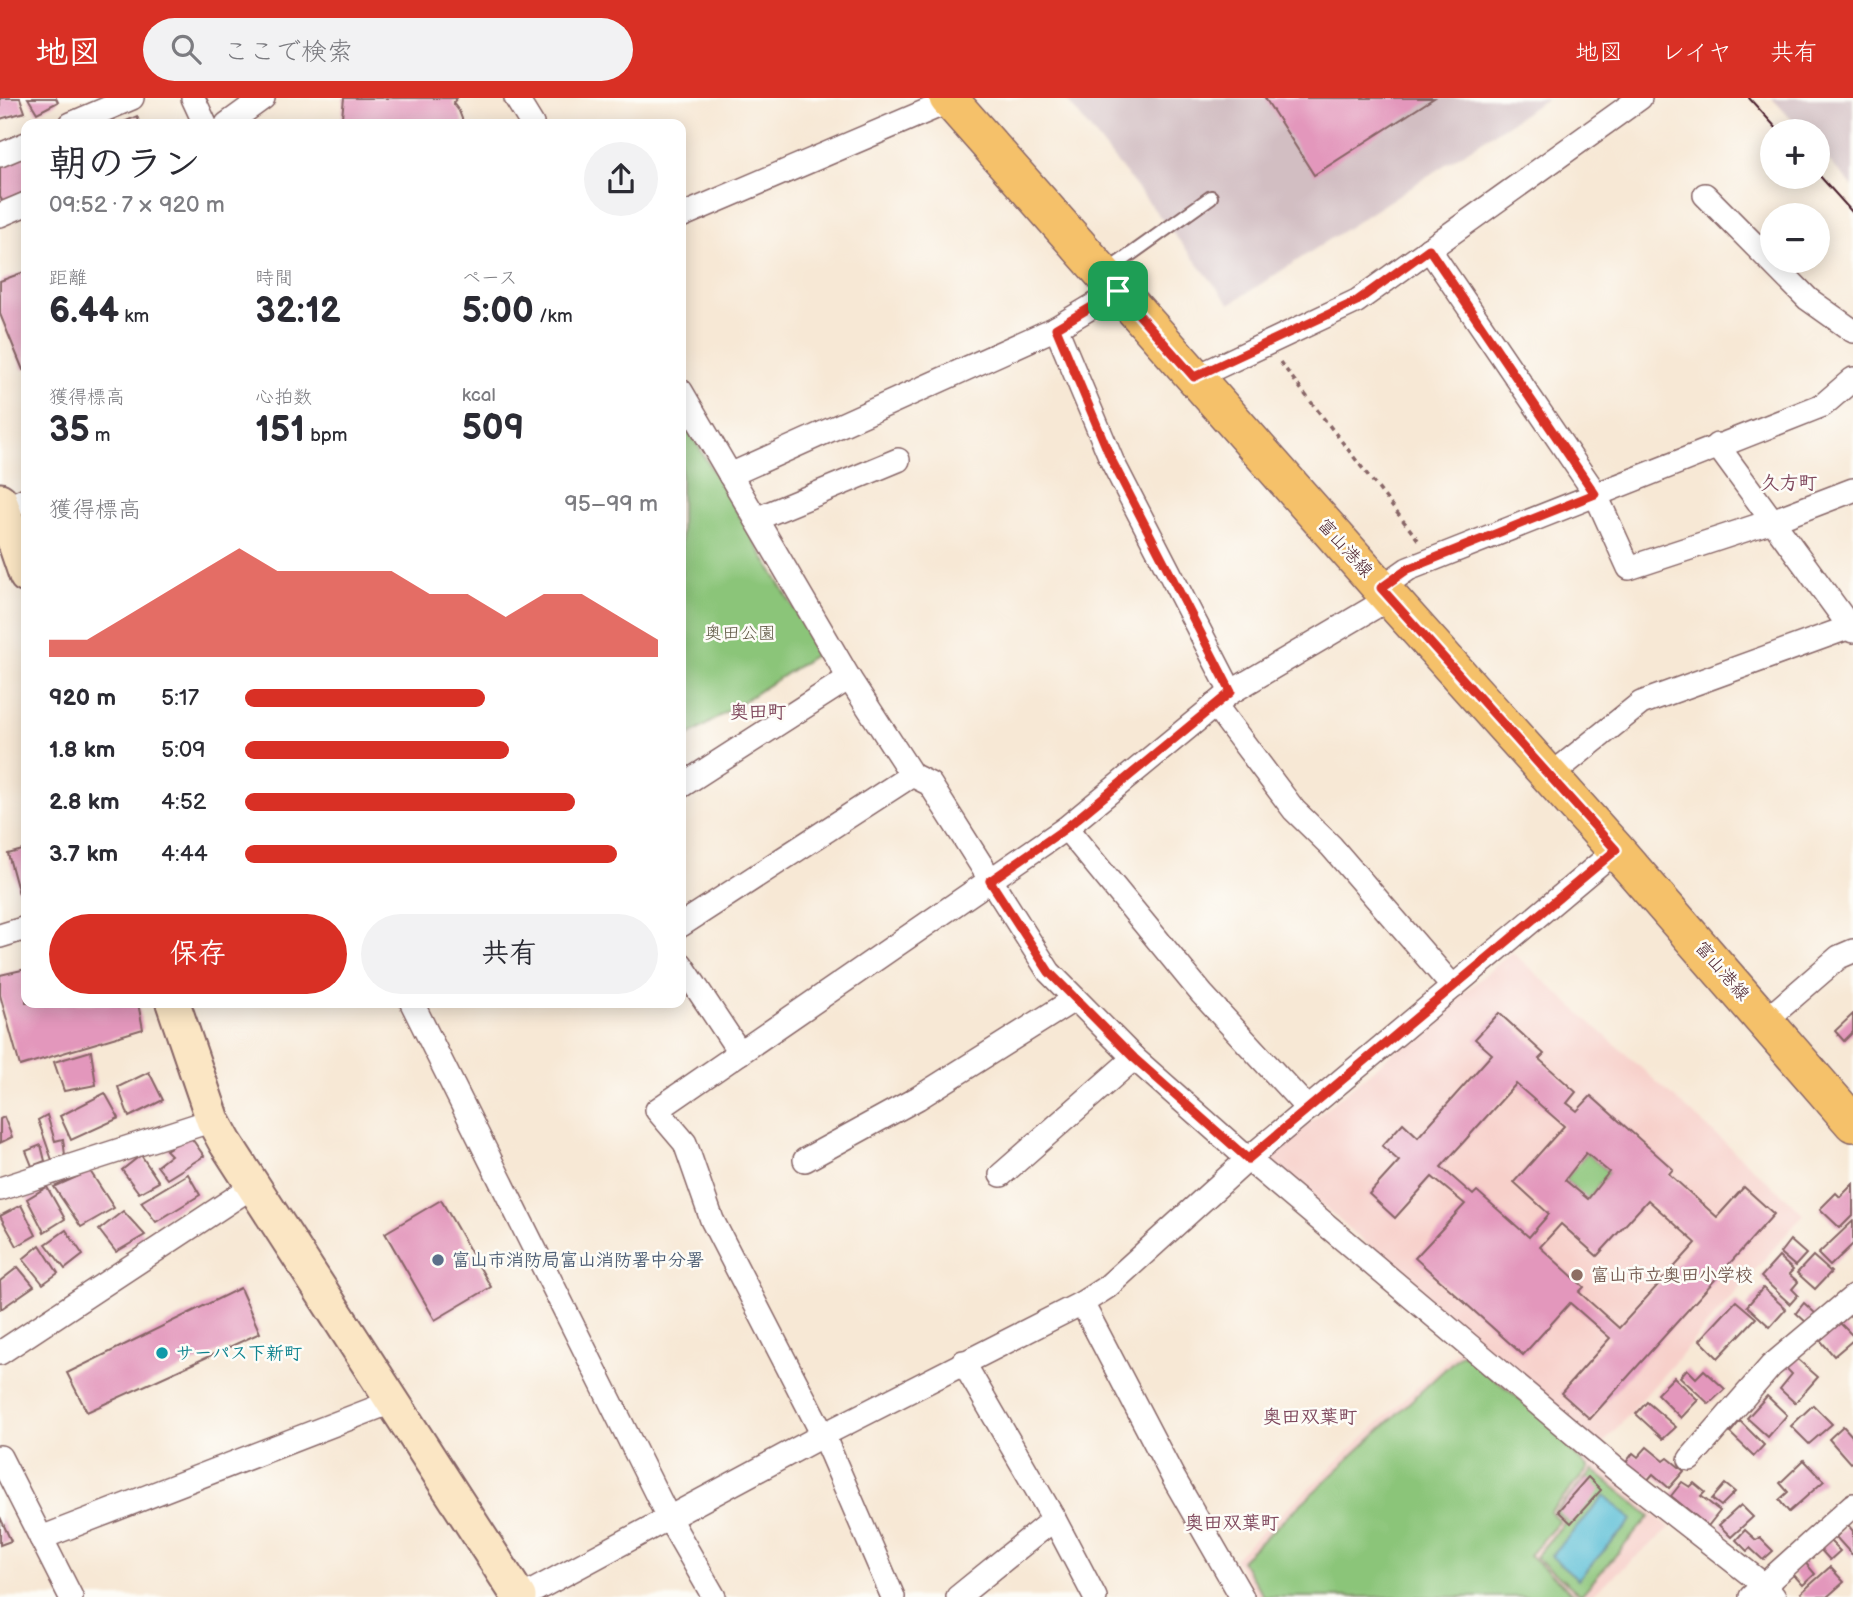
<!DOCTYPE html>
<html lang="ja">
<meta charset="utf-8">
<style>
body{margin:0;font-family:"Balsamiq Sans","Klee One",sans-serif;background:#f2f2f3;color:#2b2b33;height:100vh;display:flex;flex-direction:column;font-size:26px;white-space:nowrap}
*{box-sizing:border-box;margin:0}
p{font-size:23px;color:#7c7c81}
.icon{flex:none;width:38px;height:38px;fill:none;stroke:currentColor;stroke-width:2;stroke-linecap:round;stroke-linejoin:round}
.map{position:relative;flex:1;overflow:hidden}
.sheet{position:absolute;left:21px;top:21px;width:665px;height:889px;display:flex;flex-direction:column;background:#fff;border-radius:14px;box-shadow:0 4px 18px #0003}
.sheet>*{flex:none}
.buttons{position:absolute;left:1760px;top:21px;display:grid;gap:14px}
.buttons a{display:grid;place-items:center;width:70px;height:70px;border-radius:50%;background:#fff;box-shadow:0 4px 18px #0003;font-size:35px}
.pin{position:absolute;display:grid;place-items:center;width:60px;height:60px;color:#fff;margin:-30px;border-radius:14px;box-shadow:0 4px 10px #0006}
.round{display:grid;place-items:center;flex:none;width:74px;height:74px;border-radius:37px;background:#f2f2f3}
.head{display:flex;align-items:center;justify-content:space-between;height:119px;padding:0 28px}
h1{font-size:38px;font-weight:700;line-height:52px}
.stats{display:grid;grid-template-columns:repeat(3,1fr);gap:10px;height:119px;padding:7px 28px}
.stats div{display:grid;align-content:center}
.stats b{font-size:35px;font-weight:700}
.stats small{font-size:19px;font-weight:400}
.stats p{font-size:19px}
.chart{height:196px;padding:14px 28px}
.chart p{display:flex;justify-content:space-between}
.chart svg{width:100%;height:126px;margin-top:7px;fill:#d93025;opacity:.7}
.cta{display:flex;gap:14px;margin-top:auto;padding:14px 28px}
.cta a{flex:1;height:80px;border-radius:42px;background:#d93025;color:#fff;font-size:28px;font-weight:700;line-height:80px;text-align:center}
.cta a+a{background:#f2f2f3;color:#2b2b33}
ul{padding:0 28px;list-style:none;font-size:23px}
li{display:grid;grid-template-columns:112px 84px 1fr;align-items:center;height:52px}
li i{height:18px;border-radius:9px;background:#d93025}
header{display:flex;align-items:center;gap:42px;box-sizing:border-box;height:98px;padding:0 35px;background:#d93025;color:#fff}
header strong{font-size:33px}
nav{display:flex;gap:38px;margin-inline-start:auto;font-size:24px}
.search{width:490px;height:63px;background:#f2f2f3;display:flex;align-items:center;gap:18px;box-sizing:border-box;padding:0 24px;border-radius:38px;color:#7c7c81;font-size:26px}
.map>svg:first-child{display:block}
.built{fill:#f7d0ca}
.industrial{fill:#d2bec2}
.green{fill:#8bc579;stroke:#6a7252;stroke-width:2}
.water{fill:#58bed6;stroke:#516e80;stroke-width:2}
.building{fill:#e397bc;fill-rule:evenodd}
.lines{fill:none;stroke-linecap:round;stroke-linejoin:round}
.lane-casing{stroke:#876566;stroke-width:16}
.street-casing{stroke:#876566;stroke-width:26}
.secondary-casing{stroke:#876566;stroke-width:37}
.primary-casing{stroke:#876566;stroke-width:40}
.path{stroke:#876566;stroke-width:3.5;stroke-dasharray:5 5;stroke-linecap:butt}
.lane{stroke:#fff;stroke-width:12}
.street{stroke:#fff;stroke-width:23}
.secondary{stroke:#fbe6c4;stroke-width:33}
.primary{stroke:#f5c16b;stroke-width:37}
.tram{stroke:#4a1f2b;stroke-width:2}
.route-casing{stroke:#fff;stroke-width:14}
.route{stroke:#d93025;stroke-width:9}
.service-dot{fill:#5c6f8a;stroke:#fdfcf7;stroke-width:2.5}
.education-dot{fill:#8d6e63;stroke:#fdfcf7;stroke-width:2.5}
.culture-dot{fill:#0f9aa8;stroke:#fdfcf7;stroke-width:2.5}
.labels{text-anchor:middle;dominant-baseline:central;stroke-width:5;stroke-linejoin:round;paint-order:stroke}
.street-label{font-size:18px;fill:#4a1f2b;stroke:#fdfcf7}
.park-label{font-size:18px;fill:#615946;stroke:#fdfcf7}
.service-label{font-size:18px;font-weight:bold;fill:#4e5e75;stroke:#fdfcf7;text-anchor:start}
.education-label{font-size:18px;font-weight:bold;fill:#785e54;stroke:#fdfcf7;text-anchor:start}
.culture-label{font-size:18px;font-weight:bold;fill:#0d838f;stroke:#fdfcf7;text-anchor:start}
.neighbourhood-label{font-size:19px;font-weight:bold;fill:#80495e;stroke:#fdfcf7}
</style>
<header>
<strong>地図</strong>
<div class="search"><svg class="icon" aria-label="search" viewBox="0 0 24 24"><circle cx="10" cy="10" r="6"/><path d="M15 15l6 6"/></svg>ここで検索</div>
<nav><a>地図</a><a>レイヤ</a><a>共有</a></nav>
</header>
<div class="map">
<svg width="1853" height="1499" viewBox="0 0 1853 1499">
<rect width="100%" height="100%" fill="#fdfcf7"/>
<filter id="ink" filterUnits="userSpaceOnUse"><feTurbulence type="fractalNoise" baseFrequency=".0143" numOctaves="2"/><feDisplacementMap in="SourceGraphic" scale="14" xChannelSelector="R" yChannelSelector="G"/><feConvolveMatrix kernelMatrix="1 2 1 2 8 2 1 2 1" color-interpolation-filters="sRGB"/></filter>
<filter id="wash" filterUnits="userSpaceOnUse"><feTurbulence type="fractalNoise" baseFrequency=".00686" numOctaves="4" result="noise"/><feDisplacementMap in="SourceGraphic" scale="28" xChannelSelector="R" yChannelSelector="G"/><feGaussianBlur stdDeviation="1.57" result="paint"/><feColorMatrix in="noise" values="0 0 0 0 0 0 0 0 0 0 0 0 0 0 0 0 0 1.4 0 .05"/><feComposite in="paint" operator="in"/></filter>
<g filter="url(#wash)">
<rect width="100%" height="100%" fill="#f7e8d5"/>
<path class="built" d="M1512 854 1804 1116 1590 1361 1670 1430 1589 1499H1257L1234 1460 1472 1238 1268 1060Z"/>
<g class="industrial">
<path d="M1065 0H1548L1230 206Z"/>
<path d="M1772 0H1853V89L1818 51V33H1802Z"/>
</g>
<g class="green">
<path d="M681 319 820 554 681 643Z"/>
<path d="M1586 1055 1609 1074 1588 1101 1565 1082Z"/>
<path d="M1462 1255 1575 1345 1569 1351 1589 1370 1550 1414 1560 1423 1529 1457 1577 1499H1264L1241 1462Z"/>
<path d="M1593 1372 1650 1418 1581 1497 1535 1459 1566 1423 1555 1414Z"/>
</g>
<path class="water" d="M1605 1398 1632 1422 1578 1481 1551 1458Z"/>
<g id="blocks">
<g class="building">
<path d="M0 0H20L25 14 0 21Z"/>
<path d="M28 0H56L58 4 37 15Z"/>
<path d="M344 0H457L453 5 459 13 464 26H335L342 19Z"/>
<path d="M1265 0H1434L1314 77Z"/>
<path d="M137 18 140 26H120Z"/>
<path d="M25 57 26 93 3 104 0 99V69Z"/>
<path d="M24 174 26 179V270L23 272 0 216V183Z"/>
<path d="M26 751V794L19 796 8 756Z"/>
<path d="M26 871V905H138L143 931 20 968 0 897V877Z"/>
<path d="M1499 915 1544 956 1539 961 1576 994 1567 1005 1577 1013 1591 998 1673 1071 1669 1076 1717 1119 1744 1089 1774 1116 1590 1321 1561 1295 1610 1240 1570 1205 1523 1257 1415 1160 1465 1106 1432 1079 1395 1120 1369 1096 1399 1063 1382 1048 1403 1025 1418 1039 1492 956 1475 941ZM1516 986 1564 1028 1514 1084 1549 1116 1529 1139 1477 1093 1473 1097 1441 1069ZM1586 1055 1609 1074 1588 1101 1565 1082ZM1648 1102 1696 1145 1619 1230 1579 1194 1584 1189 1540 1149 1561 1126 1597 1158Z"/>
<path d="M1853 916V934L1844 943 1835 933Z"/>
<path d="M91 953 96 987 64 993 54 964Z"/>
<path d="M149 974 163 1002 129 1019 118 989Z"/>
<path d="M105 995 119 1020 71 1042 60 1018Z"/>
<path d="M47 1017 55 1043 63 1041 65 1057 52 1062 38 1022Z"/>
<path d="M4 1019 12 1039 0 1045V1021Z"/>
<path d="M190 1038 204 1058 167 1081 157 1068 171 1057 166 1052Z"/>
<path d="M41 1047 45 1063 32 1068 26 1053Z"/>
<path d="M141 1057 159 1084 139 1095 122 1072Z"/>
<path d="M90 1073 114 1110 81 1129 54 1089Z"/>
<path d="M188 1076 200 1097 156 1124 141 1104Z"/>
<path d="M1853 1086V1117L1840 1130 1820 1111 1836 1095 1840 1099Z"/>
<path d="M47 1089 65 1121 44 1134 27 1101Z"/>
<path d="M441 1102 491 1189 435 1222 385 1135Z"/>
<path d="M21 1107 36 1137 17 1148 0 1118Z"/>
<path d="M123 1113 145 1137 116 1154 99 1132Z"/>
<path d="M1853 1123V1146L1830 1168 1818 1156Z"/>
<path d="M66 1132 83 1157 65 1171 46 1146Z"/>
<path d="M1790 1142 1806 1156 1795 1168 1780 1155Z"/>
<path d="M40 1147 58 1175 43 1186 23 1161Z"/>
<path d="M1813 1158 1831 1174 1815 1191 1797 1175Z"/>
<path d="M1779 1159 1793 1172 1789 1176 1798 1184 1792 1191 1798 1197 1790 1206 1761 1179Z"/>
<path d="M18 1169 34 1188 1 1211 0 1183Z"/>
<path d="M240 1190 260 1235 87 1314 67 1275Z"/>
<path d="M1763 1190 1786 1211 1770 1229 1747 1208Z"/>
<path d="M1736 1203 1756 1220 1718 1260 1700 1242Z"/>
<path d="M1804 1205 1816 1216 1807 1225 1796 1215Z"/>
<path d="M1840 1225 1853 1238V1242L1834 1258 1820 1242Z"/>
<path d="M1794 1258 1818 1279 1795 1305 1780 1291 1792 1276 1785 1269Z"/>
<path d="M1687 1271 1696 1280 1704 1272 1725 1291 1709 1306 1680 1279Z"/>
<path d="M1674 1279 1698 1302 1681 1320 1657 1296Z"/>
<path d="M1767 1298 1787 1317 1768 1339 1747 1320Z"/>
<path d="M1647 1304 1676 1329 1663 1341 1636 1316Z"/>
<path d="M1813 1307 1832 1326 1809 1346 1791 1328Z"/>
<path d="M1740 1323 1764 1347 1754 1358 1730 1335Z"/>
<path d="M1843 1328 1853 1339V1363L1850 1365 1829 1341Z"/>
<path d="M1647 1349 1664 1363 1668 1360 1684 1373 1669 1390 1653 1376 1645 1385 1625 1366 1633 1355 1638 1359Z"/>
<path d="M1804 1362 1824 1383 1789 1414 1779 1402 1788 1394 1780 1385Z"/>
<path d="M1588 1379 1601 1392 1571 1425 1558 1413Z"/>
<path d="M1682 1384 1690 1389 1694 1385 1705 1394 1701 1398 1720 1413 1708 1428 1671 1398Z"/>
<path d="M1725 1386 1735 1394 1721 1408 1712 1401Z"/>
<path d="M1741 1407 1753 1419 1731 1439 1719 1427Z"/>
<path d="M0 1419 11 1443 0 1447Z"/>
<path d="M1848 1427 1853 1433V1458L1836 1439Z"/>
<path d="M1745 1432 1756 1442 1760 1440 1773 1453 1763 1462 1750 1450 1747 1453 1736 1442Z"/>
<path d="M1828 1441 1840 1453 1830 1462 1819 1450Z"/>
<path d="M1804 1463 1815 1476 1803 1487 1792 1475Z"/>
<path d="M1830 1469 1844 1484 1827 1499H1804L1801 1495Z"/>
</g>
</g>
</g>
<g filter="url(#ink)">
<use href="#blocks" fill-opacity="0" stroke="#876566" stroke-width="2"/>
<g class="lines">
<g class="lane-casing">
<path id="lane" d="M1106 174 1211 99"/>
</g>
<g class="street-casing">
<g id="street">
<path d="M193 0 205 26"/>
<path d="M516 0 532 26"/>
<path d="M71 26 132 0"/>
<path d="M227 26 263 0"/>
<path d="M0 57 26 46"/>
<path d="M1705 97 1808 201 1853 233"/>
<path d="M0 117 26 106"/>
<path d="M681 118 950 3"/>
<path d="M1429 151 1595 395 1629 470 1772 423 1853 392"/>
<path d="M1118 193 1056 230 1112 363 1231 594"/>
<path d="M1194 280 1357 203 1640 0"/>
<path d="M681 293 849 580 912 677 930 686 1049 874 1134 960 1248 1061 1618 1373 1764 1487 1774 1499"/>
<path d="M1717 347 1853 533"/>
<path d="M730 377 1056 230"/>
<path d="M0 412 26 401"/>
<path d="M756 421 898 362"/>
<path d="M1381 490 1408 471 1823 307 1853 281"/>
<path d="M1215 607 1294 712 1331 748 1453 889"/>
<path d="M1550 678 1641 605 1850 529"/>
<path d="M681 688 849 580"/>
<path d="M1066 730 1202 896 1308 1011"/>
<path d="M681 827 912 677"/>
<path d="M0 838 26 830"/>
<path d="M681 866 740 955"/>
<path d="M412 905 668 1419 714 1499"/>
<path d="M1765 923 1839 859 1853 853"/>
<path d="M805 1062 918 1000 1075 901"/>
<path d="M1001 1077 1134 960"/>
<path d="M0 1091 213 1022"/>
<path d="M1082 1205 1173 1379 1242 1499"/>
<path d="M0 1255 253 1088"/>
<path d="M963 1264 1054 1421 1095 1499"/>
<path d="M0 1359 71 1499"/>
<path d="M1690 1361 1771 1268 1853 1199"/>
<path d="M41 1440 394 1303"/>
<path d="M522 1499 823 1337 1082 1205 1107 1189 1248 1061 1616 752"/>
<path d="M893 1499 823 1337 712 1122 685 1045 657 1012 1066 730 1231 594 1390 500"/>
<path d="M958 1499 1054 1421"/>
<path d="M1751 1499 1853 1407"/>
</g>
</g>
<g class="secondary-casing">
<g id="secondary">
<path d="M0 402 26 478"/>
<path d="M173 905 213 1022 225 1044 519 1499"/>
</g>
</g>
<g class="primary-casing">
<path id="primary" d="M948 0 1381 490 1616 752 1853 1025"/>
</g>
<path class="path" d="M1280 264 1419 443"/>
<use href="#lane" class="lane"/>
<use href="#street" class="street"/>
<use href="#secondary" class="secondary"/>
<use href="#primary" class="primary"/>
<g class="tram">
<path d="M1749 0 1779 33"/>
<path d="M1818 76 1853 115"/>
</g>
</g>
</g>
<g class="lines" filter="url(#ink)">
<g class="route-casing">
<path id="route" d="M1429 151 1595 396 1408 471 1381 490 1616 752 1248 1061 1134 960 1049 874 990 783 1066 730 1231 594 1112 363 1056 230 1118 193 1194 279 1357 203Z"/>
</g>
<use href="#route" class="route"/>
</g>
<circle class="service-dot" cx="438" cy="1162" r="7"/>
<circle class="education-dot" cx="1577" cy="1177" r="7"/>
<circle class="culture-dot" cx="162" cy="1255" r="7"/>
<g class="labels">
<g class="street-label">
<text transform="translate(1345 450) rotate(48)">富山港線</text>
<text transform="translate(1722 873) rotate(49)">富山港線</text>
</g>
<g class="park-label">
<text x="740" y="535">奥田公園</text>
</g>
<g class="service-label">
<text x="452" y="1162">富山市消防局富山消防署中分署</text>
</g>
<g class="education-label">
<text x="1591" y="1177">富山市立奥田小学校</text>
</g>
<g class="culture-label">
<text x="176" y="1255">サーパス下新町</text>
</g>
<g class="neighbourhood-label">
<text x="1789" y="385">久方町</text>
<text x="758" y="614">奥田町</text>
<text x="1310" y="1319">奥田双葉町</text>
<text x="1232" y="1425">奥田双葉町</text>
</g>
</g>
</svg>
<div class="buttons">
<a>+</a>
<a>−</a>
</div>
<div class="pin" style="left:1118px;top:193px;background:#1e9e55"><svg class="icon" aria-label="arrive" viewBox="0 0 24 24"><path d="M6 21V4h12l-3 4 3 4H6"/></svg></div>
<section class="sheet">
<div class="head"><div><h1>朝のラン</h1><p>09:52 · 7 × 920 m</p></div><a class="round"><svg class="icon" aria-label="share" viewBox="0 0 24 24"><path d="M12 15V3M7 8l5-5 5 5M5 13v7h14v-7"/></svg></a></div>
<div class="stats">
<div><p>距離</p><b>6.44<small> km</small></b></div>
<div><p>時間</p><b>32:12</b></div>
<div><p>ペース</p><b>5:00<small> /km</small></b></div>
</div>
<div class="stats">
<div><p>獲得標高</p><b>35<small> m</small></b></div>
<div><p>心拍数</p><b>151<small> bpm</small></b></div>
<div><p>kcal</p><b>509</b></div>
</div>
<div class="chart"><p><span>獲得標高</span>95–99 m</p>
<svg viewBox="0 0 160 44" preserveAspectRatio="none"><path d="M0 44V38L10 38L20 30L30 22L40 14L50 6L60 14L70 14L80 14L90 14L100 22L110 22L120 30L130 22L140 22L150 30L160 38V44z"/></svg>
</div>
<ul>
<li><b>920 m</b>5:17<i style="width:58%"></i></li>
<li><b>1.8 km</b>5:09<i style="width:64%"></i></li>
<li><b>2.8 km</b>4:52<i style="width:80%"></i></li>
<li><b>3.7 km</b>4:44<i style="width:90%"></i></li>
</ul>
<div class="cta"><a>保存</a><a>共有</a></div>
</section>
</div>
